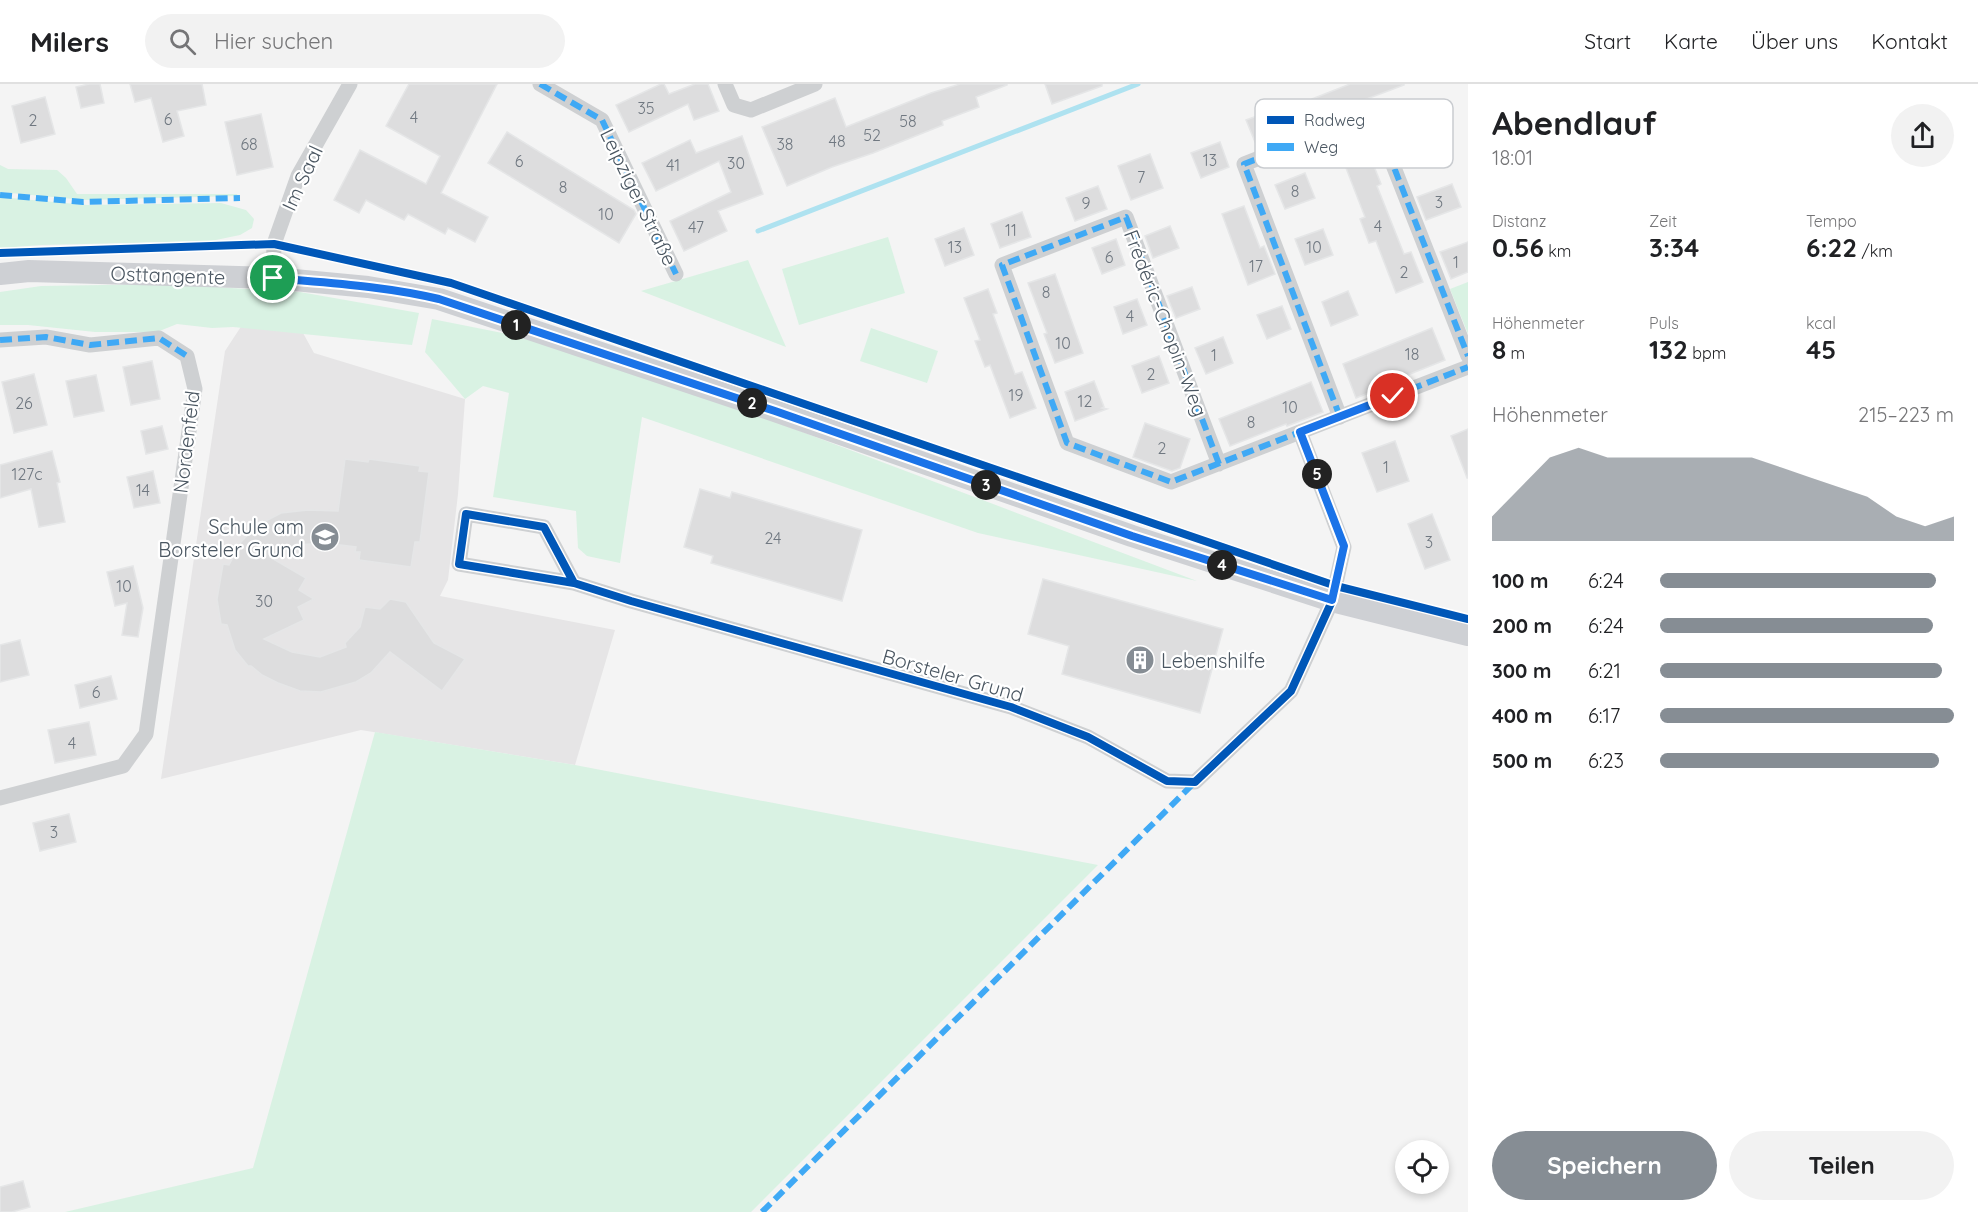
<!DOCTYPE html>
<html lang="de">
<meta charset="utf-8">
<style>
body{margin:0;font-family:Quicksand,sans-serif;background:#f2f2f2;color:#202124;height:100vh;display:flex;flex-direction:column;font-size:22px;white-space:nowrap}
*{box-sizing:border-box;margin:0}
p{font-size:20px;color:#757577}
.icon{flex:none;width:33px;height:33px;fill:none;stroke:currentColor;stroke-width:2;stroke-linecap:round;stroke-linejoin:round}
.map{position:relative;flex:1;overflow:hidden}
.panel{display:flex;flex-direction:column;background:#fff;width:510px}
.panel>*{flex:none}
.buttons{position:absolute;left:1395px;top:1056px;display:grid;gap:12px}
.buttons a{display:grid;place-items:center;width:54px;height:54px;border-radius:50%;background:#fff;box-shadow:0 3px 9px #0003;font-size:30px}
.pin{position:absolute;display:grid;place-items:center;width:51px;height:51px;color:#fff;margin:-26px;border:3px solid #fff;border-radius:50%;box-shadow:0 2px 6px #0007}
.km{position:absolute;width:30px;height:30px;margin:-15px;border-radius:50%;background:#222;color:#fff;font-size:16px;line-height:30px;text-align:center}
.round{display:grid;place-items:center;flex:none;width:63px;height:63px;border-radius:32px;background:#f2f2f2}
.head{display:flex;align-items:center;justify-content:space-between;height:102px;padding:0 24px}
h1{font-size:33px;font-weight:700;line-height:45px}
.stats{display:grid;grid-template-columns:repeat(3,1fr);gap:9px;height:102px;padding:6px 24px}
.stats div{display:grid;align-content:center}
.stats b{font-size:26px;font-weight:700}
.stats small{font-size:16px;font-weight:400}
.stats p{font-size:16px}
.chart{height:168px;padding:12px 24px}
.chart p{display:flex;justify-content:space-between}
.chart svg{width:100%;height:108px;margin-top:6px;fill:#868d94;opacity:.7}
.cta{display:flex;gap:12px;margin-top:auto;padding:12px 24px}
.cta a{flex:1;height:69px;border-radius:36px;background:#868d94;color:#fff;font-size:24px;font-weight:700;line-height:69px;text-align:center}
.cta a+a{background:#f2f2f2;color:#202124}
ul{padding:0 24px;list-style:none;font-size:20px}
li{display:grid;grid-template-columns:96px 72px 1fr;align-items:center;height:45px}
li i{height:15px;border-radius:8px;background:#868d94}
header{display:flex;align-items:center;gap:36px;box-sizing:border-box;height:84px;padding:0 30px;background:#fff;border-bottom:2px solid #e0e0e0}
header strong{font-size:28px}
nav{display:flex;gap:33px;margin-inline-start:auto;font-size:21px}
.search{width:420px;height:54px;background:#f2f2f2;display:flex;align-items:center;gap:15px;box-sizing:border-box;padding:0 21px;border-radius:33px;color:#757577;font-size:22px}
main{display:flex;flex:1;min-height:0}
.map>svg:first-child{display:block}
.education{fill:#e6e5e6}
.green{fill:#d9f2e3}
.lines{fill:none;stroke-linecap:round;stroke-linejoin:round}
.stream{stroke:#aee2f0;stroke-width:5}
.building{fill:#ddddde;stroke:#e5e6e7;stroke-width:1.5}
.street{stroke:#ced0d2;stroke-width:15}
.secondary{stroke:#ced0d4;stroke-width:22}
.quiet{stroke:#3fa9f5;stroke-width:6;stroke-dasharray:12 6;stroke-linecap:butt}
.cycleway-casing{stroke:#fff;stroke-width:11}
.cycleway{stroke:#0057b8;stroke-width:8}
.route-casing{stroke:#fff;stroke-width:12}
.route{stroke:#1a73e8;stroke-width:8}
.labels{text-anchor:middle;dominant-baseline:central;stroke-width:4.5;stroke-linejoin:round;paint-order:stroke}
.number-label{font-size:16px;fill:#707881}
.street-label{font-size:20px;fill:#4a5661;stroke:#fff}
.poi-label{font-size:20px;fill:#4a5661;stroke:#fff;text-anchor:end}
.key{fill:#fff;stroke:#c9ccd0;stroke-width:1.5}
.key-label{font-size:16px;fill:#4a5661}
</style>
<header>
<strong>Milers</strong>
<div class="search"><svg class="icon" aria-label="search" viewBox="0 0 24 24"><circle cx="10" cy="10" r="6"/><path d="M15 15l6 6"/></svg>Hier suchen</div>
<nav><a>Start</a><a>Karte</a><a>Über uns</a><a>Kontakt</a></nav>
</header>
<main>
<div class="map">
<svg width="1468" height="1128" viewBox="0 0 1468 1128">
<rect width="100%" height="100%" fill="#f4f4f4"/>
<path class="education" d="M273 194 314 269 465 315 458 410 448 496 440 512 615 546 575 681 361 646 161 695 225 267Z"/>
<g class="green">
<path d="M0 81 8 85 57 86 66 94 77 110H237L238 112 84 116 0 108Z"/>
<path d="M0 113 87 121 221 119 246 126 254 135 252 144 240 151 211 157 42 161 0 164Z"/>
<path d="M888 153 905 209 799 241 782 185Z"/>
<path d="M748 176 786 263 641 207Z"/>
<path d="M1468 198V250L1450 205Z"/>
<path d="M164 200 300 208 419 229 412 261 233 243 212 244 177 240 157 248H95L28 241H0V208L41 202Z"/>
<path d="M432 235 517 252 649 290 1197 497 978 449 642 333 620 479 587 472 578 464 576 427 493 413 509 309 483 302 465 315 425 268Z"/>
<path d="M871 244 938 267 927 299 860 277Z"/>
<path d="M375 648 575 681 1098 781 751 1128H65L253 1084Z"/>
</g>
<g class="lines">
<path class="stream" d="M758 147 1138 0"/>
</g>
<g class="building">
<path d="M89 0H100L104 19 81 24 76 3Z"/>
<path d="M130 0H202L206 21 177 27 184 52 163 58 151 14 135 18Z"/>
<path d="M409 0H497L441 109 488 133 475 158 448 144 445 150 408 130 404 136 366 116 359 129 334 116 360 66 426 100 440 72 386 42Z"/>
<path d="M661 0H664L669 10 695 0H708L719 27 694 36 688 20 629 48 616 21Z"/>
<path d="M960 0H1007V1L976 13 979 23 942 37 943 41 873 69 832 83 787 102 762 43 835 14 846 43 931 9Z"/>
<path d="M1045 0H1102V2L1052 20Z"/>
<path d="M1350 0H1404V1L1356 19 1358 24 1320 38 1312 15Z"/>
<path d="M45 13 55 50 21 59 12 22Z"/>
<path d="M1276 25 1284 47 1255 58 1246 36Z"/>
<path d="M261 30 273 83 237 91 225 38Z"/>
<path d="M507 48 634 126 636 130 619 159 488 79Z"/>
<path d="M742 52 763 110 718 127 727 147 684 167 670 137 731 108 719 77 656 107 642 79 690 56 696 69Z"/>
<path d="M1220 58 1229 83 1201 94 1191 69Z"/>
<path d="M1366 62 1381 100 1377 102 1404 170 1411 168 1423 198 1396 209 1376 157 1369 159 1360 135 1365 133 1341 71Z"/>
<path d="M1150 70 1163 104 1131 116 1118 82Z"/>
<path d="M1305 89 1315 114 1285 125 1275 101Z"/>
<path d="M1452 100 1461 123 1426 136 1417 113Z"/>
<path d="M1098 102 1107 125 1075 137 1066 114Z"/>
<path d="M1244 122 1260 164 1264 162 1275 190 1248 201 1222 130Z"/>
<path d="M1022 128 1031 153 1000 164 991 140Z"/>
<path d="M1170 142 1179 164 1153 174 1145 152Z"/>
<path d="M964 144 974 171 945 182 935 155Z"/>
<path d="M1323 145 1333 171 1305 181 1295 155Z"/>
<path d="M1116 155 1125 181 1102 190 1092 164Z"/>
<path d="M1468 158V188L1451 195 1440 168Z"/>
<path d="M1055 190 1083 269 1055 279 1044 250 1047 249 1028 199Z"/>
<path d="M1192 203 1200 225 1176 234 1167 212Z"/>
<path d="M988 205 997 229 993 230 1015 290 1022 288 1036 324 1010 334 990 281 985 283 975 257 980 256 964 214Z"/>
<path d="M1348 207 1358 231 1331 242 1322 218Z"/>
<path d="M1137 215 1147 241 1123 250 1114 223Z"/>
<path d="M1282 222 1291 245 1267 255 1257 231Z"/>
<path d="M1432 244 1445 276 1390 298 1391 300 1356 314 1343 280Z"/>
<path d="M1223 253 1233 279 1206 290 1195 264Z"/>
<path d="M1159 272 1169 299 1142 309 1132 282Z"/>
<path d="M152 277 160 315 131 321 123 283Z"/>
<path d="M34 290 47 341 14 349 2 298Z"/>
<path d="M96 291 104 327 74 333 66 297Z"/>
<path d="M1094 297 1104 323 1102 324 1107 325 1075 337 1065 308Z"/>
<path d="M1311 298 1323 328 1287 342 1286 340 1230 362 1219 335Z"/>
<path d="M1145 339 1190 355 1180 384 1172 387 1133 373Z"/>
<path d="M162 342 168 365 146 370 141 347Z"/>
<path d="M1468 345V394H1467L1451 352Z"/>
<path d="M1395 357 1409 397 1377 408 1362 369Z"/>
<path d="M52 367 60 398 57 399 65 438 39 443 31 405 0 414V381Z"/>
<path d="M345 375 368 378 369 375 420 382 419 387 429 388 420 458H415L411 483 359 476 360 468H355L356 463 324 459 298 461 270 473 306 494 299 506 314 515 298 523 304 536 264 555 292 568 320 573 346 563 345 559 360 543 365 523 380 525 390 515 406 518 434 559 465 575 442 607 390 568 371 589 356 598 321 608 300 607 278 599 262 591 251 582H248L235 566 227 541 221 540 217 515 223 480 229 481 241 458 256 442 281 429 308 426 338 427Z"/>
<path d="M153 387 160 419 134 424 127 393Z"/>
<path d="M700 405 730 414 732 408 862 446 842 517 711 479 713 472 684 463Z"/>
<path d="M1432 430 1450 476 1425 485 1408 440Z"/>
<path d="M133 482 143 524 138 553 122 551 127 519 115 522 107 488Z"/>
<path d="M1043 495 1223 545 1200 629 1062 590 1069 562 1028 550Z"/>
<path d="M20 556 29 591 0 598V561Z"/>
<path d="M111 592 117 615 80 624 75 601Z"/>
<path d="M89 638 96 671 55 679 48 646Z"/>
<path d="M69 730 76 758 40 767 33 739Z"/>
<path d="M23 1097 30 1123 12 1128H0V1103Z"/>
</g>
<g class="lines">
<g class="street">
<path d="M540 0 602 36 676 190"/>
<path d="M725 0 734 21 751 26 815 0"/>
<path d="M273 194 274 160 298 92 350 0"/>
<path d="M0 256 46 253 90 261 159 254 187 272 195 305 146 650 123 682 0 714"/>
<path d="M1340 333 1244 80 1373 30 1468 272"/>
<path d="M1219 380 1126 133 1002 181 1067 359 1171 398 1468 283"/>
<path d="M574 499 459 480 466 430 544 443 574 499 631 517 1011 623 1088 653 1167 697 1195 698 1291 607 1332 517 1344 463 1300 348"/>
</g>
<path class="secondary" d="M0 190 29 187 273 194 368 203 439 215 775 327 1132 452 1332 517 1468 551"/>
<g class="quiet">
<path d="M540 0 602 36 676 190"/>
<path d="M0 111 83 118 240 114"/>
<path d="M0 256 46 253 90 261 159 254 187 272"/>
<path d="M1340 333 1244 80 1373 30 1468 272"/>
<path d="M1219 380 1126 133 1002 181 1067 359 1171 398 1468 283"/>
<path d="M762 1128 1195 698"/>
</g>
<g class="cycleway-casing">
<g id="cycleway">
<path d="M0 169 274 160 451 199 1336 502 1468 535"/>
<path d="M574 499 459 480 466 430 544 443 574 499 631 517 1011 623 1088 653 1167 697 1195 698 1291 607 1332 517 1344 463 1300 348"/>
</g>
</g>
<use href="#cycleway" class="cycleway"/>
</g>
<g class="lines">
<g class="route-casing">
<path id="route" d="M273 194C328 199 385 202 439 215L775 327 1132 452 1332 516 1344 462 1300 348 1393 312"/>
</g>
<use href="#route" class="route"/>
</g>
<defs>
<g id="school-disc" transform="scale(1.5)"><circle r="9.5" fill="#868d94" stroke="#fff"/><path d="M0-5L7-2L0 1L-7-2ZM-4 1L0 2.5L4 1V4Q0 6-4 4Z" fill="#fff"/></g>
<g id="building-disc" transform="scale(1.5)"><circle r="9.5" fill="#868d94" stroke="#fff"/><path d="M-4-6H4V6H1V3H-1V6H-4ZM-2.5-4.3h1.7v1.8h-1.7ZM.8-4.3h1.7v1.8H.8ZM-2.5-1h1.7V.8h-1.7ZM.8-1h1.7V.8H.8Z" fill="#fff"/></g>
</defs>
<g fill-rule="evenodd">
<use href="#school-disc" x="325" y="453"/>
<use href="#building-disc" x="1140" y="576"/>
</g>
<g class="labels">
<g class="number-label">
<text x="646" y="24">35</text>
<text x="414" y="33">4</text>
<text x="168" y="35">6</text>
<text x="33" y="36">2</text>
<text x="908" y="37">58</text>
<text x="872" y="51">52</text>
<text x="837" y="57">48</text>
<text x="249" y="60">68</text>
<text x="785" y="60">38</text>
<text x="1210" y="76">13</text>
<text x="519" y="77">6</text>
<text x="736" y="79">30</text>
<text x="673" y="81">41</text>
<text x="1141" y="93">7</text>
<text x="563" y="103">8</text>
<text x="1295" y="107">8</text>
<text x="1439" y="118">3</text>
<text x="1086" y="119">9</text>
<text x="606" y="130">10</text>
<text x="1378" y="142">4</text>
<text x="696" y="143">47</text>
<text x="1011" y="146">11</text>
<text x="955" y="163">13</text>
<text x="1314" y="163">10</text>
<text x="1109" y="173">6</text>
<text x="1456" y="178">1</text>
<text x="1256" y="182">17</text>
<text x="1404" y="188">2</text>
<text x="1046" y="208">8</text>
<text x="1130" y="232">4</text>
<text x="1063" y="259">10</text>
<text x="1412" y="270">18</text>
<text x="1214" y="271">1</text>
<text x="1151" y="290">2</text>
<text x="1016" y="311">19</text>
<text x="1085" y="317">12</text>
<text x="24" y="319">26</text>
<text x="1290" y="323">10</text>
<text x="1251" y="338">8</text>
<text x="1162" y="364">2</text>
<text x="1386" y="383">1</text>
<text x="27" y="390">127c</text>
<text x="143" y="406">14</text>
<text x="773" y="454">24</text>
<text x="1429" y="458">3</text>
<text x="124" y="502">10</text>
<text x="264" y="517">30</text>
<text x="96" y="608">6</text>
<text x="72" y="659">4</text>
<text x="54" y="748">3</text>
</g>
<g class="street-label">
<text transform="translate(302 94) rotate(-65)">Im Saal</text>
<text transform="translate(639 113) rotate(64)">Leipziger Straße</text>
<text transform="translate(168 191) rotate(2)">Osttangente</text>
<text transform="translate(1166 239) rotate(69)">Frédéric-Chopin-Weg</text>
<text transform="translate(186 358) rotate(-83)">Nordenfeld</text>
<text transform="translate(953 591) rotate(16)">Borsteler Grund</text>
</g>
<g class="poi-label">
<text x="304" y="442">Schule am<tspan x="304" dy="23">Borsteler Grund</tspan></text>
<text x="1161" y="576" text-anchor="start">Lebenshilfe</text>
</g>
</g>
<rect x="1255" y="15" width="198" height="69" rx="9" class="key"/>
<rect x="1267" y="32" width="27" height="8" fill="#0057b8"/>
<rect x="1267" y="59" width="27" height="8" fill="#3fa9f5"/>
<g class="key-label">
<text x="1304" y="42">Radweg</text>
<text x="1304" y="69">Weg</text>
</g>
</svg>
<div class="buttons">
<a><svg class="icon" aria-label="locate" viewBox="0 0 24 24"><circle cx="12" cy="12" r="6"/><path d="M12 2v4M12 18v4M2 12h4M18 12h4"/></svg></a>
</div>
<div class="pin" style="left:273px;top:194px;background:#1e9e55"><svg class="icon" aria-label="arrive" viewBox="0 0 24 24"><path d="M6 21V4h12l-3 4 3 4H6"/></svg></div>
<div class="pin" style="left:1393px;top:312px;background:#d93025"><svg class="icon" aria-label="check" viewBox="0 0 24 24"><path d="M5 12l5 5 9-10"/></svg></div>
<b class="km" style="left:516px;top:241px">1</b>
<b class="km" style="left:752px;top:319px">2</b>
<b class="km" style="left:986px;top:401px">3</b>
<b class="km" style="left:1222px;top:481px">4</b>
<b class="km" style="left:1317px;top:390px">5</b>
</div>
<section class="panel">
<div class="head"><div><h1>Abendlauf</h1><p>18:01</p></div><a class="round"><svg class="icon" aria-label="share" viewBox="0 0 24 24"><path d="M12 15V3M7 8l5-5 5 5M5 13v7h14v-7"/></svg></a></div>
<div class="stats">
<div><p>Distanz</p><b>0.56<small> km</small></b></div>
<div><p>Zeit</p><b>3:34</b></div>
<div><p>Tempo</p><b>6:22<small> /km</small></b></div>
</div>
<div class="stats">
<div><p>Höhenmeter</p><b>8<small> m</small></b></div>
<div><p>Puls</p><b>132<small> bpm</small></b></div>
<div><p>kcal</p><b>45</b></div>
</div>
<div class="chart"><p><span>Höhenmeter</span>215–223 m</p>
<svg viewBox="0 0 160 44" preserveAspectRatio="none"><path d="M0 44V34L10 22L20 10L30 6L40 10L50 10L60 10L70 10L80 10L90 10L100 14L110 18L120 22L130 26L140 34L150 38L160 34V44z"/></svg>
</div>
<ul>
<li><b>100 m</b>6:24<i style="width:94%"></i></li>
<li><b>200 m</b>6:24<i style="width:93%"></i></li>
<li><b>300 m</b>6:21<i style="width:96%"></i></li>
<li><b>400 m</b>6:17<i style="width:100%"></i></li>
<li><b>500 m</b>6:23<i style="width:95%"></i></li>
</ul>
<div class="cta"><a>Speichern</a><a>Teilen</a></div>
</section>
</main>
